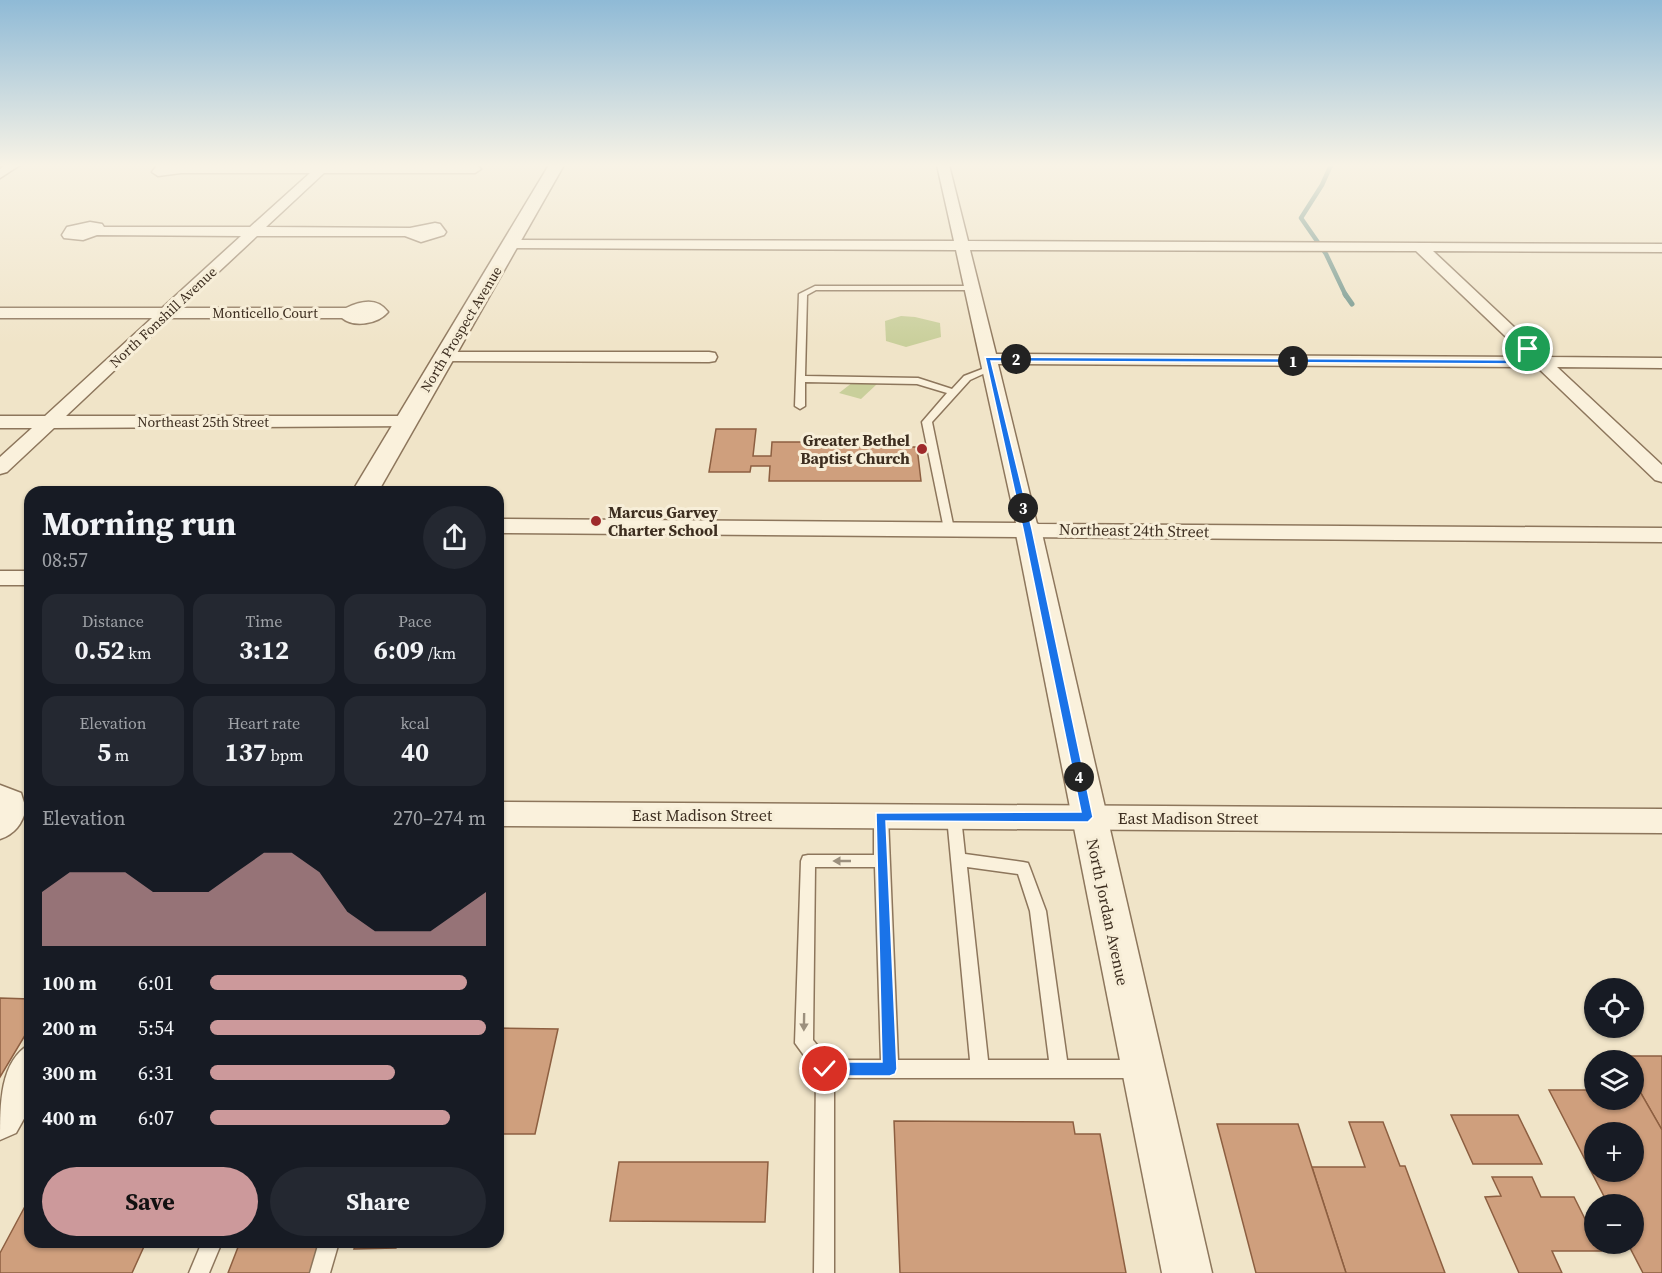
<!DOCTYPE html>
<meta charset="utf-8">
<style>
body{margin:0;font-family:"Source Serif 4",serif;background:#242831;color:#f1f3f6;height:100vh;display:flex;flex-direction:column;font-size:22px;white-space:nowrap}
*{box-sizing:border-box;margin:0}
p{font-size:20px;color:#9ea1a6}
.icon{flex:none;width:33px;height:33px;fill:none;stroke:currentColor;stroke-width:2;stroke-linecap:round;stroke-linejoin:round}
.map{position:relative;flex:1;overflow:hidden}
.details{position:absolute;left:24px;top:486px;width:480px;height:762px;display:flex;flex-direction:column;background:#171b24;border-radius:18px;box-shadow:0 2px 4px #0004}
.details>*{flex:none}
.controls{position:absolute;left:1584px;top:978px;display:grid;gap:12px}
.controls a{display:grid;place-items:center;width:60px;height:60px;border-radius:50%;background:#171b24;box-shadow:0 2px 4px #0004;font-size:30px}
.pin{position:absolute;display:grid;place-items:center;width:51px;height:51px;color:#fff;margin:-26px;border:3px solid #fff;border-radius:50%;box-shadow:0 2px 6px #0007}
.km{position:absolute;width:30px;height:30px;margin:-15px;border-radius:50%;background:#222;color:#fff;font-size:16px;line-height:30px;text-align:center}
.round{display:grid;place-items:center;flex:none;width:63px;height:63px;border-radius:32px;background:#242831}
.overview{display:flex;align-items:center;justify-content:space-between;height:102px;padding:0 18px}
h1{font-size:33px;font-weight:700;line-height:45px}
.metrics{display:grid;grid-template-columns:repeat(3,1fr);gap:9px;height:102px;padding:6px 18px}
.metrics div{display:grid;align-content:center;border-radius:15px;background:#242831;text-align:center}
.metrics b{font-size:26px;font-weight:700}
.metrics small{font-size:16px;font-weight:400}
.metrics p{font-size:16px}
.chart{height:168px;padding:12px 18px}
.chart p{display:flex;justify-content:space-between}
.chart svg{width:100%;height:108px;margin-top:6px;fill:#cc999b;opacity:.7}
.button{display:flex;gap:12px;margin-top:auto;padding:12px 18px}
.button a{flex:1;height:69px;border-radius:36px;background:#cc999b;color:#111;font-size:24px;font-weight:700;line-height:69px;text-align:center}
.button a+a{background:#242831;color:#f1f3f6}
ul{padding:0 18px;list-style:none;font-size:20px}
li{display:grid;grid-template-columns:96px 72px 1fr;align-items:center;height:45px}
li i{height:15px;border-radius:8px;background:#cc999b}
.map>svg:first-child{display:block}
.green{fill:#c9cf9b}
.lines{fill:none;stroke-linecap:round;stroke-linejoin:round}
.stream-far1{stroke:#6f938a;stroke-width:4.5}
.stream{stroke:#6f938a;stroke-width:5}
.building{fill:#cf9f7d;stroke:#8d5f41;stroke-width:1.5;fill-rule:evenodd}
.service-casing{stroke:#8d765c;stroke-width:3}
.minor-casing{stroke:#8d765c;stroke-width:3}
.tertiary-casing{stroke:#8d765c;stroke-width:3}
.service{fill:#faf1dc;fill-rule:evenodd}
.minor{fill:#faf1dc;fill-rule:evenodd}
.tertiary{fill:#faf1dc;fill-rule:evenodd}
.oneway{fill:#9c907e}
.route{fill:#1a73e8;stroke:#fff;stroke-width:1.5}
.poi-dot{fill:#9e2a2b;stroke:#f7eed8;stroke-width:2}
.labels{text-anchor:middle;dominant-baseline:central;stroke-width:6;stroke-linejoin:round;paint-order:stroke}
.far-street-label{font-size:14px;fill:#3d2e20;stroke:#f7eed8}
.poi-label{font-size:16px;font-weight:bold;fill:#3d2e20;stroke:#f7eed8;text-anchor:end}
.street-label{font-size:16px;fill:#3d2e20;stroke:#f7eed8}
</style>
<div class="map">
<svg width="1662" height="1273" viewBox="0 0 1662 1273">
<rect width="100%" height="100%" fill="#f0e4c8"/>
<g class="green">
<path d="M901 316 915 317 940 323 941 337 906 347 886 341 885 321Z"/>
<path d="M857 379 877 384 861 399 839 393Z"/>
</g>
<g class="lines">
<path class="stream-far1" d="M1331 165 1322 185 1301 218 1326 254 1346 296"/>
<path class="stream" d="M1345 294 1352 304"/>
</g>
<g class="building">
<path d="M716 429H756L753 456H771L772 442H837V447H917L921 481H769L770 466H751L750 472H709Z"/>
<path d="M0 998 30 999V1027L0 1077Z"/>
<path d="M498 1028 558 1029 535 1134H498Z"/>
<path d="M1619 1056H1662V1130L1634 1081V1060H1622Z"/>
<path d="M1549 1090H1594V1100H1634V1090H1639L1662 1130V1273H1643L1628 1244H1634V1204H1608ZM1594 1132H1634V1172H1594Z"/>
<path d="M1451 1115H1518L1542 1164H1473Z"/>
<path d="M894 1121 1073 1122 1075 1134H1100L1126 1273H900Z"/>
<path d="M1349 1122H1383L1400 1166H1405L1445 1273H1346L1312 1167H1365Z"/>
<path d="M1217 1124H1298L1346 1273H1256Z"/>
<path d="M619 1162H768L765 1222 610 1221Z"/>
<path d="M1492 1177H1532L1541 1197H1574L1594 1237V1244H1598L1601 1251H1552L1562 1273H1519L1485 1197 1501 1196Z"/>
<path d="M30 1197V1242H146L132 1273H0V1253Z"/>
<path d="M240 1242H321L311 1273H228Z"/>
<path d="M356 1242H398L396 1248 354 1249Z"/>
</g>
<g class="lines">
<g class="service-casing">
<g id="service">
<path d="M815 286H970L974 288 970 290H816L807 295 805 376 918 378 952 389 964 376 990 366 994 369 970 380 932 422 954 529 953 531H945L944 529 922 422 947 393 917 384 805 382V406L800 409 795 406 799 294Z"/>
<path d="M881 810 886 812 888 816 898 1060H970L947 817 949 813 954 811 959 813 961 817 965 854 1023 862 1028 863 1030 868 1046 911 1067 1060H1138L1144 1063 1147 1069 1144 1075 1138 1078H834V1273H814L816 1072 795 1043 801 861 803 856 808 855H874V816L876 812ZM815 867H875L881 1060H829L813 1040ZM967 867 1018 874 1030 911 1049 1060H988Z"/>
<path d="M202 1242H222L209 1273H189Z"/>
<path d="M319 1242H339L330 1273H310Z"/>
</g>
</g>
<g class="minor-casing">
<g id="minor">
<path d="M5 165H20L0 178V169Z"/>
<path d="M157 165H476L481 169 475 173H324L266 227 410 228 435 223 440 224 446 232 444 235 421 242 405 236H257L180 308H346C361 301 377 297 388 312 378 324 354 328 342 318H170L66 416H405L412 418 414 422 412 426 54 428 7 472 0 474V457L32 428H0V416H45L152 318H0V308H162L241 236 97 235 83 240 64 238 62 235 67 227 90 222 102 224 104 227H250L310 173H181L158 176 152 172Z"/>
<path d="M937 165H949L968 241 1662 244V252L1433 251 1546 357 1662 358V368L1557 367 1662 465V482L1655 480 1537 367 998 364 1037 524 1662 528V542L498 533V519L1016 523 956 250 511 248 504 244 511 240 954 241ZM970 250 1416 251 1527 357 996 354Z"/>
<path d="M445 352H709L715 353 717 357 715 361 709 362 439 361 437 357 439 353Z"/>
<rect x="0" y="571" width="30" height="14"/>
<path d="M0 785 21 793 26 809C22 824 15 834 0 839Z"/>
<path d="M498 802 1662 809V833L498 826Z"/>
</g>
</g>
<g class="tertiary-casing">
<g id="tertiary">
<path d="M549 165H564L378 492H352Z"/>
<path d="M1028 521 1037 523 1041 529 1212 1273H1162L1015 529 1019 523Z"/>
<path d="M30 1044V1108L16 1133 0 1140C0 1103 0 1061 30 1044Z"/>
</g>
</g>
<use href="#service" class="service"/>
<use href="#minor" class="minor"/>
<use href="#tertiary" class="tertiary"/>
</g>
<defs><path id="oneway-solid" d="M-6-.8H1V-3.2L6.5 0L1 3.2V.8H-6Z" transform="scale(1.5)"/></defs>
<g class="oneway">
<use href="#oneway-solid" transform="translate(842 861) rotate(-180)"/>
<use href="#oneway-solid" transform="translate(804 1022) rotate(91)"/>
</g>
<linearGradient id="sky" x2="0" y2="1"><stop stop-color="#8fbad6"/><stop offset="0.48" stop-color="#f8f3e6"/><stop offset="1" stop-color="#f8f3e6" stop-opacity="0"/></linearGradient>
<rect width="1662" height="344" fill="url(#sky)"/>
<path class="route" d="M1528 347 1546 361V364L991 361 1032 529 1093 817 1088 822 886 821 897 1069 895 1074 890 1076H825L820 1074 817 1069 820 1064 825 1062H882L876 813 1081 812 1023 529 985 357 1537 360 1525 349Z"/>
<g class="poi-dot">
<circle cx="922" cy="449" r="6"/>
<circle cx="596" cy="521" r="6"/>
</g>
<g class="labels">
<g class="far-street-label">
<text x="265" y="313">Monticello Court</text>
<text transform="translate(163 317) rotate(-43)">North Fonshill Avenue</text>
<text transform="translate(461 329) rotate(-59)">North Prospect Avenue</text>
<text x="203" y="422">Northeast 25th Street</text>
</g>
<g class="poi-label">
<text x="910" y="440">Greater Bethel<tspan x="910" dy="18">Baptist Church</tspan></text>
<text x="608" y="512" text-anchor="start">Marcus Garvey<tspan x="608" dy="18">Charter School</tspan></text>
</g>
<g class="street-label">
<text transform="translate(1134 530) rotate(1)">Northeast 24th Street</text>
<text x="702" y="815">East Madison Street</text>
<text x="1188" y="818">East Madison Street</text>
<text transform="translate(1108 912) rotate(78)">North Jordan Avenue</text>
</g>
</g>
</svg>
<div class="controls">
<a><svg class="icon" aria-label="locate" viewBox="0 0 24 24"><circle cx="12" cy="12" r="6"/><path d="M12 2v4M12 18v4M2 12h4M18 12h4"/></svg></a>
<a><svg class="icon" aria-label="layers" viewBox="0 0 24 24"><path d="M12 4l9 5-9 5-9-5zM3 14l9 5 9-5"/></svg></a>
<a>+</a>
<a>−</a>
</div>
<div class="pin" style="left:1528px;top:349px;background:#1e9e55"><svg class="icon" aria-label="arrive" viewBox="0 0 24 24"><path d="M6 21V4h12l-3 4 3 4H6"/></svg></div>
<div class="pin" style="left:825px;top:1069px;background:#d93025"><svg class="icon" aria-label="check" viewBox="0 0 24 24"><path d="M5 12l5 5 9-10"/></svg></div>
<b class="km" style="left:1293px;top:361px">1</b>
<b class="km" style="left:1016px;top:359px">2</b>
<b class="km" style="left:1023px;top:508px">3</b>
<b class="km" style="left:1079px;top:777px">4</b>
<section class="details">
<div class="overview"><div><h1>Morning run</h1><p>08:57</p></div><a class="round"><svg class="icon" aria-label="share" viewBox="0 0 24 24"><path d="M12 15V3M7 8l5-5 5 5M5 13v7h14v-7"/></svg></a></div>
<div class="metrics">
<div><p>Distance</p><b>0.52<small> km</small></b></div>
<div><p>Time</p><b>3:12</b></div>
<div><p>Pace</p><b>6:09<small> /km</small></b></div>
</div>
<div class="metrics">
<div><p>Elevation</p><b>5<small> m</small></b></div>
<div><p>Heart rate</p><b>137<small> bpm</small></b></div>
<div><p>kcal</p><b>40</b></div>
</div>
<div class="chart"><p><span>Elevation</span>270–274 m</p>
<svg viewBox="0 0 160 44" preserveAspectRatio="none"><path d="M0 44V22L10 14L20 14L30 14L40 22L50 22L60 22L70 14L80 6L90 6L100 14L110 30L120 38L130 38L140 38L150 30L160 22V44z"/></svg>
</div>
<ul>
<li><b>100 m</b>6:01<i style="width:93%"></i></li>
<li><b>200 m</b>5:54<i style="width:100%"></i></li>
<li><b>300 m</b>6:31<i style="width:67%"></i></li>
<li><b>400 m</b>6:07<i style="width:87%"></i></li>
</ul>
<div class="button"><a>Save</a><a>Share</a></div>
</section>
</div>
